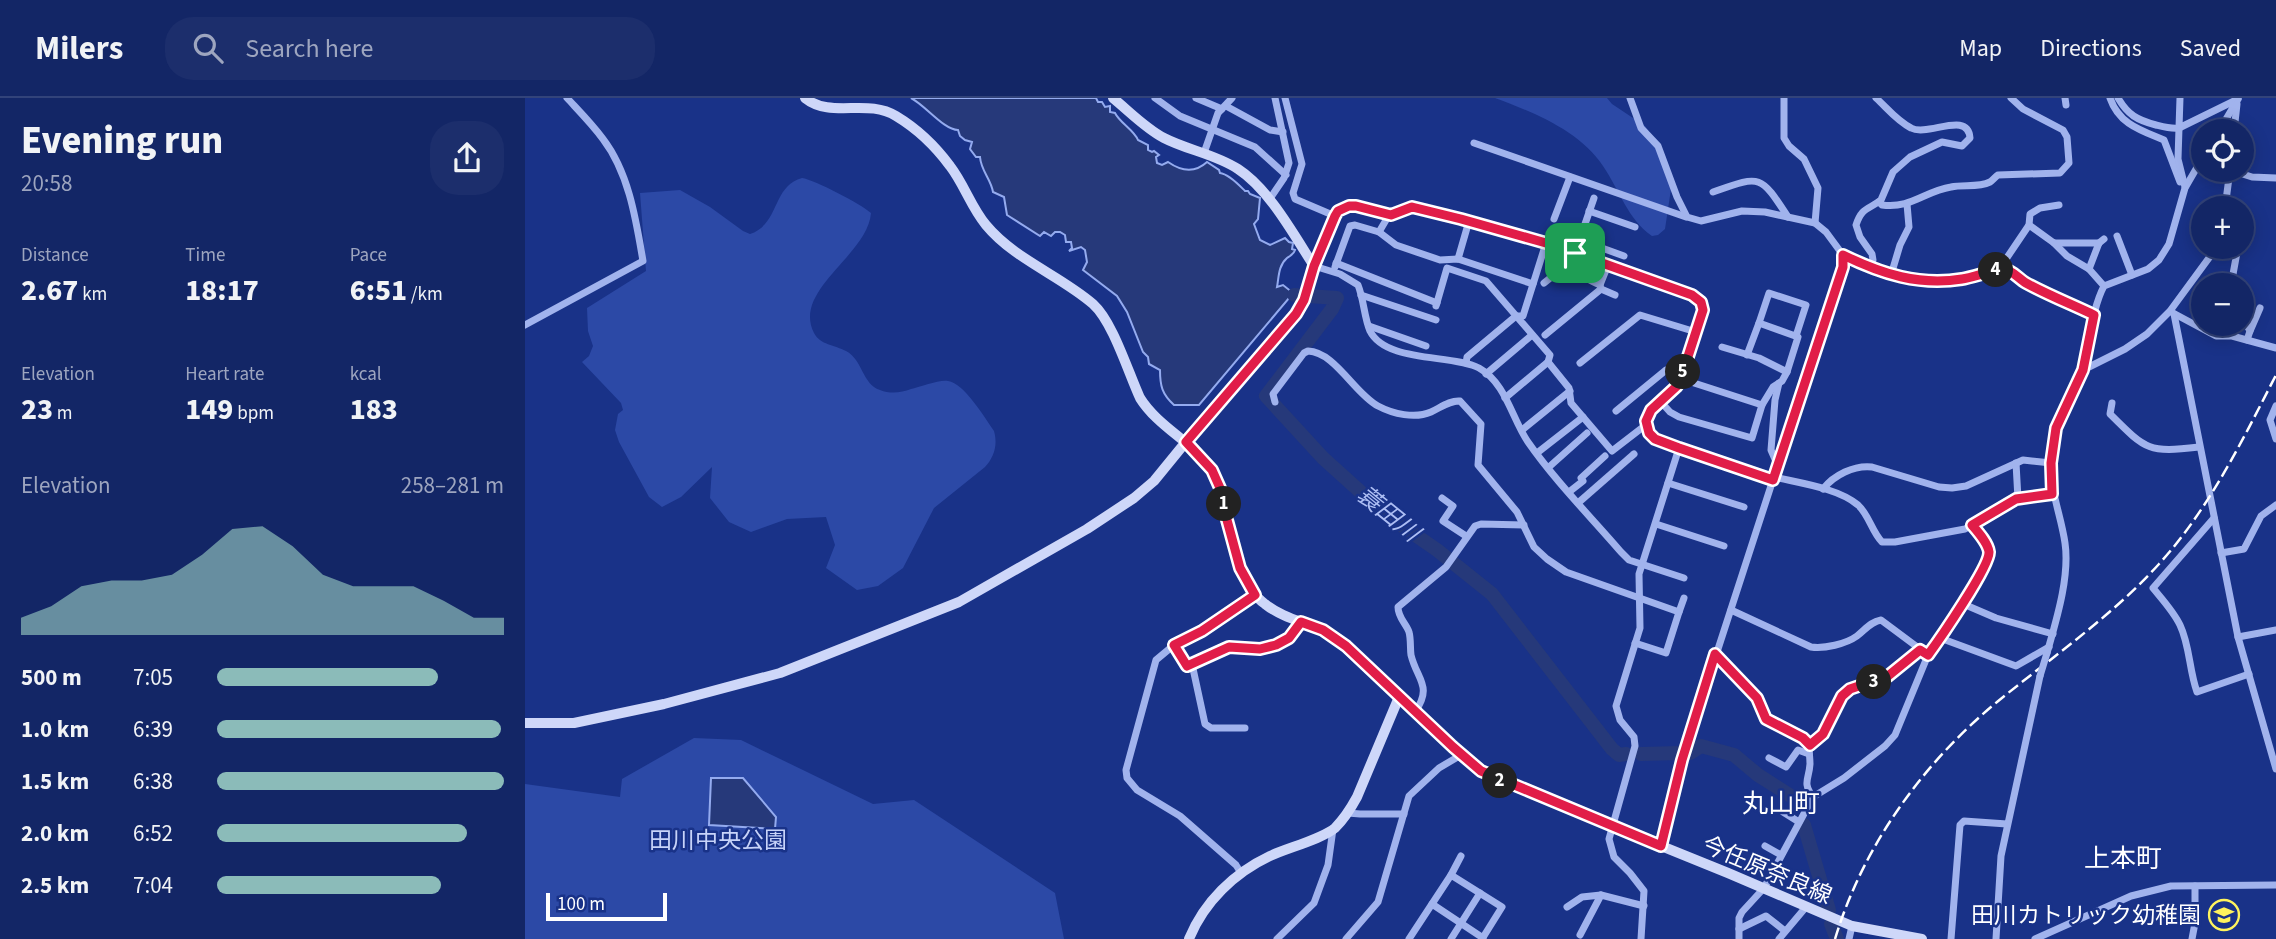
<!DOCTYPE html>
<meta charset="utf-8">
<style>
body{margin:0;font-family:"Source Sans 3","Noto Sans JP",sans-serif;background:#1c2e6c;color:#f1f3f6;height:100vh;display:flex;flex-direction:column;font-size:26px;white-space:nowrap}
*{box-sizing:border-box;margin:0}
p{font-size:23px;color:#9da5bf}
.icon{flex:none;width:38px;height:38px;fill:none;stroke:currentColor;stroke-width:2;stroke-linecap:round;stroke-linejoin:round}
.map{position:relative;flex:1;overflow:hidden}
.side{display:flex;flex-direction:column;background:#132666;width:525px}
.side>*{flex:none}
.tools{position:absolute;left:1666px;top:21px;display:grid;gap:14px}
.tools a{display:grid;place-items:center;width:63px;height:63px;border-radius:50%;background:#132666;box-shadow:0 4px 18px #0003,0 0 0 2px #32437a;font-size:35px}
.scale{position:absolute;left:21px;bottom:18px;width:121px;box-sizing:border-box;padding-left:7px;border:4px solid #fff;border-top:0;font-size:19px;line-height:24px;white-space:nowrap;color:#fff;-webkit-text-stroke:5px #193288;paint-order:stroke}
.pin{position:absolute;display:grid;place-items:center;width:60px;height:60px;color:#fff;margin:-30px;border-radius:14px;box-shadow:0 4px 10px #0006}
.km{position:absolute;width:35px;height:35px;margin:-18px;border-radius:50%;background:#222;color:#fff;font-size:19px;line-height:35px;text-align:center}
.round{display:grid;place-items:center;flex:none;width:74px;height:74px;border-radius:28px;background:#1c2e6c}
.headline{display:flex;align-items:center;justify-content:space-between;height:119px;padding:0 21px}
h1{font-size:38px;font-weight:800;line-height:52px}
.figures{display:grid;grid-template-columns:repeat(3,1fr);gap:10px;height:119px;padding:7px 21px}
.figures div{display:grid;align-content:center}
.figures b{font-size:30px;font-weight:800}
.figures small{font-size:19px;font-weight:400}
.figures p{font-size:19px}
.chart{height:196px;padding:14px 21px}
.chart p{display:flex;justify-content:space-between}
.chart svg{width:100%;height:126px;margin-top:7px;fill:#8bbbb9;opacity:.7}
ul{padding:0 21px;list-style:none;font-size:23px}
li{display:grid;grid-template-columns:112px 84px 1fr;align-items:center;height:52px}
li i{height:18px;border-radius:9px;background:#8bbbb9}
header{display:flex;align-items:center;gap:42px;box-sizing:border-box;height:98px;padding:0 35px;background:#132666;border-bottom:2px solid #32437a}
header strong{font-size:33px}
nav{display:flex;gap:38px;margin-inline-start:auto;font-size:24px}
.search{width:490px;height:63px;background:#1c2e6c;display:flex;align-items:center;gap:18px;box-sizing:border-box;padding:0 24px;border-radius:28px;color:#9da5bf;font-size:26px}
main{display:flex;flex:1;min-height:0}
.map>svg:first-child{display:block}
.green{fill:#2c49a6}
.water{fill:#26397a;stroke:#94abef;stroke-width:2}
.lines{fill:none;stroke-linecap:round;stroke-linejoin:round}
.river{stroke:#26397a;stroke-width:14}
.street{stroke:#a1b3ed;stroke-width:7}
.secondary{stroke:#ced7f9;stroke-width:10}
.rail{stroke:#fff;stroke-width:2.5;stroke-dasharray:12 5;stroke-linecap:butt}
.street-bridge{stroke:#a1b3ed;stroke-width:7}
.route-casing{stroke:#fff;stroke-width:14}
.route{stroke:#e11d48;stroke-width:9}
.labels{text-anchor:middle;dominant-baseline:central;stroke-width:5;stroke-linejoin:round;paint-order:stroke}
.park-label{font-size:23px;fill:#c7d3f9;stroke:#193288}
.street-label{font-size:23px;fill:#fff;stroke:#193288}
.poi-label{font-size:23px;fill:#fff;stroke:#193288;text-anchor:end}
.water-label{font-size:24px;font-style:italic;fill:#adbef4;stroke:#193288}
.quarter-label{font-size:26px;fill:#fff;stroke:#193288}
</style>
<header>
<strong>Milers</strong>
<div class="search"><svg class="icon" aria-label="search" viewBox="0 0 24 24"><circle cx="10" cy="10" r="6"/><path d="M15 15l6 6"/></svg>Search here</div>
<nav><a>Map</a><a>Directions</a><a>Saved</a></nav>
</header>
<main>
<section class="side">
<div class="headline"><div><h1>Evening run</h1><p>20:58</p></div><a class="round"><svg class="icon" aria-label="share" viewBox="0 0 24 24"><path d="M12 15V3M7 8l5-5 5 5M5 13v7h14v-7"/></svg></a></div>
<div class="figures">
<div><p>Distance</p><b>2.67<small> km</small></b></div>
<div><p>Time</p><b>18:17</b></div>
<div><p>Pace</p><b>6:51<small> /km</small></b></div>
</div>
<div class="figures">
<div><p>Elevation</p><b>23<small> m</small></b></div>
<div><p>Heart rate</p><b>149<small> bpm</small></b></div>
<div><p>kcal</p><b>183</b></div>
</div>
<div class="chart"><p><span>Elevation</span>258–281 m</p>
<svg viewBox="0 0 160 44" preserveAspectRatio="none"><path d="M0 44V38L10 34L20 27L30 25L40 25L50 23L60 16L70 7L80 6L90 13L100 23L110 27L120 27L130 27L140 32L150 38L160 38V44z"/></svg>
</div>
<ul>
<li><b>500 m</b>7:05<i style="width:77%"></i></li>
<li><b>1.0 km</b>6:39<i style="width:99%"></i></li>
<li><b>1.5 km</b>6:38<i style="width:100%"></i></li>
<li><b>2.0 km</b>6:52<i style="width:87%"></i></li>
<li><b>2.5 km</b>7:04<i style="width:78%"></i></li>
</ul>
</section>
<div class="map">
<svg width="1751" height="841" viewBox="0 0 1751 841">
<rect width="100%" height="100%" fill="#193288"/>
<g class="green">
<path d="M970 0H1082L1087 6 1120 28 1140 57 1146 91 1140 131 1133 137 1127 138C1103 122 1094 91 1078 68 1055 33 1008 14 970 0Z"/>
<path d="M277 80C290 82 336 106 346 115 343 157 267 192 289 235 295 247 310 247 321 253 338 262 337 286 355 292 365 296 376 295 386 291 394 289 416 281 423 283 439 285 460 320 469 333 473 347 469 359 460 369L409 410 378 470 353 488 332 492 301 470 310 447 301 419 262 421 226 434 204 424 185 400 187 369 156 399 137 409 124 399 94 344 90 332 93 316 98 312 96 305 57 264 64 258 68 248 63 233 62 210 121 173 115 95 155 92 185 109 218 133 225 136C255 126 247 88 277 80Z"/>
<path d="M169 640 216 642 348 706 389 702 530 795 539 841H0V686L95 699 97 681Z"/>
</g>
<g class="water">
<path d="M386 0H571L573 4H577L580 9 585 8V14L590 15C595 25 609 32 613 42L623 47V52L627 54 629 53 634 57 631 59 632 65 637 67 643 64C656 73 669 76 682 64L694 72 695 75C704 76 714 87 720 93H723L725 96 735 100 733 121 729 126 735 142 745 147 760 140 764 144 768 145 767 151 770 152C769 156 765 158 762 160 753 168 754 179 752 189L758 187 768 195 778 193 776 200H764L674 307H649C637 296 635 288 635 272L624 266 623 259 618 254 602 214 592 198 558 172 562 164 560 152 556 149 544 153 547 150 546 144H541L540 137 535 134H530L526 138 519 134 515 138 482 117 479 99 468 94C466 81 456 73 455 59H451L445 51 447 44 440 42 435 38 433 32C419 32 400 7 386 0Z"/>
<path d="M186 680H218L251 719 250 731 184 727Z"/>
</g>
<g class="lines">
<g class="river">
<path d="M769 197 812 200 807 211 741 298 798 360 860 416 912 452 967 496 1087 651 1094 657 1101 656"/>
<path d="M1165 655 1176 648 1209 657 1233 677 1269 700"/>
<path d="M1116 656 1155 655"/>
<path d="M1279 727 1304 812"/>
<path d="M1306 826 1312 841"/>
</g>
<g class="street">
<path d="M630 0 655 18 730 49 761 77"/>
<path d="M671 0 697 11"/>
<path d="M760 0 777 66 768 95 770 101 810 118"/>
<path d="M1105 0 1116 30 1133 48 1152 99 1162 119 1176 123 1217 113 1240 114 1290 125 1301 134 1318 157 1345 170 1382 182H1431L1454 178 1475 170 1481 171 1499 185 1569 217"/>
<path d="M1259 0V40L1264 48 1279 61 1293 90 1290 125"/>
<path d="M1540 0 1541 7"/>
<path d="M1585 0C1594 26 1615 32 1639 42L1655 84"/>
<path d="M1593 0C1603 17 1612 22 1631 27 1639 29 1646 31 1654 30L1653 61 1660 89"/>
<path d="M1655 0 1654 30 1713 1"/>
<path d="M701 8 745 32 758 34"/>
<path d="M1694 33 1713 1"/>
<path d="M1709 33 1712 6"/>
<path d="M949 45 1161 119"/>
<path d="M679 55 693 15 707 0"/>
<path d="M1705 72 1727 79 1751 80"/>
<path d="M1188 94C1236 77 1235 76 1263 119"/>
<path d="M744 102 759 80 764 65 750 0"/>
<path d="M1354 104 1357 107C1386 111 1400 93 1426 89 1438 86 1453 90 1465 84 1467 83 1471 78 1473 77L1535 75 1544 65 1542 39 1538 32 1498 11 1486 0"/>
<path d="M1700 110 1705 72"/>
<path d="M1064 113 1110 129"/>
<path d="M1029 121 1045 79"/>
<path d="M1504 127 1529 145H1574"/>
<path d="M854 134 871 147 915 162 933 161 1008 186"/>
<path d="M1592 138 1607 177"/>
<path d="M1055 142 1099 158"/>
<path d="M1529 145 1542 158 1564 171"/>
<path d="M1050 155 1069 100"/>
<path d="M933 161 944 123"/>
<path d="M811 165 912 205"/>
<path d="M1083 167 1075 187 1076 191 1090 197"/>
<path d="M810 169 825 128 830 127 854 134 864 117"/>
<path d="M1345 170 1348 162 1347 156 1335 139 1331 127C1337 109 1343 112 1356 102L1368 74 1385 59 1417 44 1437 48 1445 40C1443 12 1403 39 1386 30 1372 23 1362 10 1351 0"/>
<path d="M1475 170 1504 127 1505 116 1515 110 1534 107"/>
<path d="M1366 177 1375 147 1384 129 1382 106"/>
<path d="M1019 185 1039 169C1053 173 1062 182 1075 187"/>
<path d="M1706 187 1713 149"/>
<path d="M1579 188 1564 171 1574 145 1579 141"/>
<path d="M836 197 911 222"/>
<path d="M911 208 922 170 961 183 1025 257 1023 264 1044 290 1046 305 1087 353 1122 326"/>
<path d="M1648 215 1691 238H1707L1751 250"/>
<path d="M1649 216 1713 539 1751 671"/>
<path d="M1717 218 1725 233 1722 242"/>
<path d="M0 227 118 163C111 122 104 75 78 41 67 26 54 13 42 0"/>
<path d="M844 228 901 248"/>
<path d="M1725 233 1735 210"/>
<path d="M1020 237 1076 191"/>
<path d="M1197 249 1234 260 1262 274"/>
<path d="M1222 257 1234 225"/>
<path d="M941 265 942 259 991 218H998L1021 145"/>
<path d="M1055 265 1115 217 1171 234"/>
<path d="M1558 272 1600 251 1622 236 1645 213 1692 149"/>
<path d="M961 276 1007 237"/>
<path d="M980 300 1023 264"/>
<path d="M750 304 748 296 779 255 783 253C810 254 829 295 853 308 868 316 890 321 906 314 915 310 925 302 935 303L956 326 953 367 992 414 1009 449 1022 461 1041 474 1154 514 1141 555 1110 545"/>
<path d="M1136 304 1145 314 1154 319 1227 340 1237 307 1169 285"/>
<path d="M1587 305 1585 316C1621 352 1623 355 1674 349"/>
<path d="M1237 307 1248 289 1257 283 1262 274 1273 239 1234 225 1244 195 1281 207 1271 238"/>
<path d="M1751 308 1745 322 1751 341"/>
<path d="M1091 313 1141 272 1149 271 1158 274"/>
<path d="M997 332 1045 293"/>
<path d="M1012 355 1058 319"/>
<path d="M1491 365 1493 401"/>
<path d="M1253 368 1246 352 1250 302 1254 285"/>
<path d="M1024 369 1062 335"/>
<path d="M1249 379C1274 385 1313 390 1333 407 1344 417 1347 434 1357 444H1370L1440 431 1491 401 1527 396"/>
<path d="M1143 385 1219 409"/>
<path d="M1298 391C1309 377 1329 367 1347 369L1414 389 1427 390 1441 388 1498 362 1526 365"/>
<path d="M1044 394 1058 383 1056 380 1080 358"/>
<path d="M917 400 928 408 918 423 941 438"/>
<path d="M1053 405 1109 356"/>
<path d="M1689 420 1628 490C1637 501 1649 514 1655 527 1665 548 1664 572 1672 594L1724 576"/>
<path d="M1131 426 1199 448"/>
<path d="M1696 455 1719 451 1736 418 1751 407"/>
<path d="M1159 480 1104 462 1096 454C1066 419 1030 383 1003 344 987 321 981 285 954 270 927 256 861 265 845 233 839 219 839 202 833 187L815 176 789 168 813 113 819 109 831 108 866 117 887 109 990 135 1167 196 1176 204 1178 212 1158 274 1151 288 1126 312 1121 323 1124 335 1130 341 1154 350 1248 382"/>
<path d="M1436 505 1463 459 1464 452 1447 427"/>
<path d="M1206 512 1286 549C1299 551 1321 546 1332 538 1340 532 1345 524 1356 522L1403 557"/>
<path d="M1154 514 1159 500"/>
<path d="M1713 539 1751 532"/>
<path d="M1415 540 1491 568 1524 549"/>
<path d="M649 547 677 533 730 497"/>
<path d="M1522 555C1531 523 1545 479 1540 445 1536 417 1526 397 1526 366 1525 330 1548 304 1558 271 1566 243 1566 213 1579 188L1623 171 1634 162 1644 146 1660 90 1678 59"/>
<path d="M1190 556 1232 600 1241 621 1278 640 1285 647"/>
<path d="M667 566 680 626 686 630H720"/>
<path d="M890 614C908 588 892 582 886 557 885 550 886 541 884 534 881 525 873 520 873 509L921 469 950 428 956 426 999 427"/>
<path d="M1244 660 1261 669 1273 652 1284 656"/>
<path d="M1288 699C1277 684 1284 682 1285 666 1285 660 1284 654 1284 648L1298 636 1317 598 1325 591 1362 578 1395 552"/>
<path d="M1258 714 1274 724"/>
<path d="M823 715 835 716H879"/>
<path d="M1136 748 1157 662 1317 169 1318 157"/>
<path d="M1240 748 1256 757"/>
<path d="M716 775 711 767 655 718 612 692 602 680 601 672 631 562 649 547 662 568 704 549 735 551 751 547 764 540 776 524"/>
<path d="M926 777 936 758"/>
<path d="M907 806 958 840"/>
<path d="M1042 809 1057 799 1076 797 1119 808"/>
<path d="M1214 831 1241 818 1260 833"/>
<path d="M1055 837 1076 797"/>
<path d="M752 841 789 805 803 767 808 731"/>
<path d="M821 841 853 804 884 698 914 670 936 657"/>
<path d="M884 841 926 777 977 809 957 841"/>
<path d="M926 841 955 795"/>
<path d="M1116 841 1119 793 1105 775 1089 759 1084 741 1110 648 1109 639 1095 622 1091 608 1115 530 1114 476 1154 350"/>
<path d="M1214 841V820L1217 814 1239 790 1288 699 1319 680 1360 648 1370 637 1403 557 1436 505 1471 520 1528 536"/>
<path d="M1254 841 1281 809"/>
<path d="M1324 841 1327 828"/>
<path d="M1426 841 1435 727 1439 723 1482 726"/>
<path d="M1471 841 1476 758 1515 578"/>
<path d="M1510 841 1606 798 1646 788 1751 787"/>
<path d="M1667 841 1670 825V788"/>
</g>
<g class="secondary">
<path d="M280 0C306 21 342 0 371 18 391 30 411 49 425 68 439 86 446 109 461 127 489 161 536 178 568 206 588 224 603 274 615 300 633 329 668 344 687 372 697 386 698 403 701 419 707 447 715 488 740 506 760 522 786 525 808 538L928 649 966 679 1203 775 1327 828 1397 841"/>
<path d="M0 625H49L139 606 255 575 434 504 562 431 609 400 629 383 691 307 771 216 779 202 789 168C769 137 744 91 713 71 690 56 662 52 639 40 620 30 604 13 588 0"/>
<path d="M664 841C679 804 709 775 745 758 762 750 797 741 810 730 819 721 826 710 832 699L874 599"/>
</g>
<path class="rail" d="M1310 841C1338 748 1398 665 1472 604 1527 559 1586 519 1634 466 1684 411 1717 343 1751 277"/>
<path class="street-bridge" d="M1515 578 1522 555"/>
</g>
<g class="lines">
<g class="route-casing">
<path id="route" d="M824 108H831L866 117 887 109 936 121 1021 145 1167 197 1176 204 1178 212 1158 274 1152 288 1126 312 1121 323 1124 335 1130 341 1154 350 1248 382 1318 169V157C1357 176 1394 188 1437 181 1446 180 1474 170 1479 171 1487 172 1494 181 1501 185 1523 197 1546 206 1569 217L1558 272 1531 330 1526 365 1527 396 1491 401 1447 427C1453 434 1463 445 1464 454 1465 468 1414 542 1403 557L1395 552 1363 578 1325 591 1317 598 1298 636 1285 647 1278 640 1241 621 1232 600 1190 556 1157 662 1136 748 956 673 928 649 821 548 798 532 776 524 764 540 751 547 735 551 704 549 662 568 649 547 677 533 730 497 715 470 702 422 695 390 687 372 661 344 771 216 779 202 789 168 810 118 813 113Z"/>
</g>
<use href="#route" class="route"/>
</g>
<defs>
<g id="school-ring" transform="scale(1.575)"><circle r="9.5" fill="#193288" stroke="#fff35d" stroke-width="1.5"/><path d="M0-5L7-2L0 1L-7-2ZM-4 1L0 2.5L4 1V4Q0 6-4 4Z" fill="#fff35d"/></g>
</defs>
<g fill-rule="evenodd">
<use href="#school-ring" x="1699" y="817"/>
</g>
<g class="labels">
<g class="park-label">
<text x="193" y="742">田川中央公園</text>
</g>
<g class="street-label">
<text transform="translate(1242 772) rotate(23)">今任原奈良線</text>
</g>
<g class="poi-label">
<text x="1676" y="817">田川カトリック幼稚園</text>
</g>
<g class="water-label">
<text transform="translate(863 416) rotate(39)">蓑田川</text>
</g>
<g class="quarter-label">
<text x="1256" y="705">丸山町</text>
<text x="1598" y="760">上本町</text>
</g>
</g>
</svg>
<div class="tools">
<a><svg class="icon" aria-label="locate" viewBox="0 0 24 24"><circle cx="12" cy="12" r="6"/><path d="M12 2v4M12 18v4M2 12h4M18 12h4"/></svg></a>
<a>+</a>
<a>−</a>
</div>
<div class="scale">100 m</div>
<div class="pin" style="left:1050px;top:155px;background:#1e9e55"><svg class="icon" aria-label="arrive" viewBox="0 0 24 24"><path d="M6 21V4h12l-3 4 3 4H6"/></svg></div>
<b class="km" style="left:699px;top:406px">1</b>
<b class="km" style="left:975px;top:683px">2</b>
<b class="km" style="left:1349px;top:584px">3</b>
<b class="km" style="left:1471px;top:172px">4</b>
<b class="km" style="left:1158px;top:274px">5</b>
</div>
</main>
